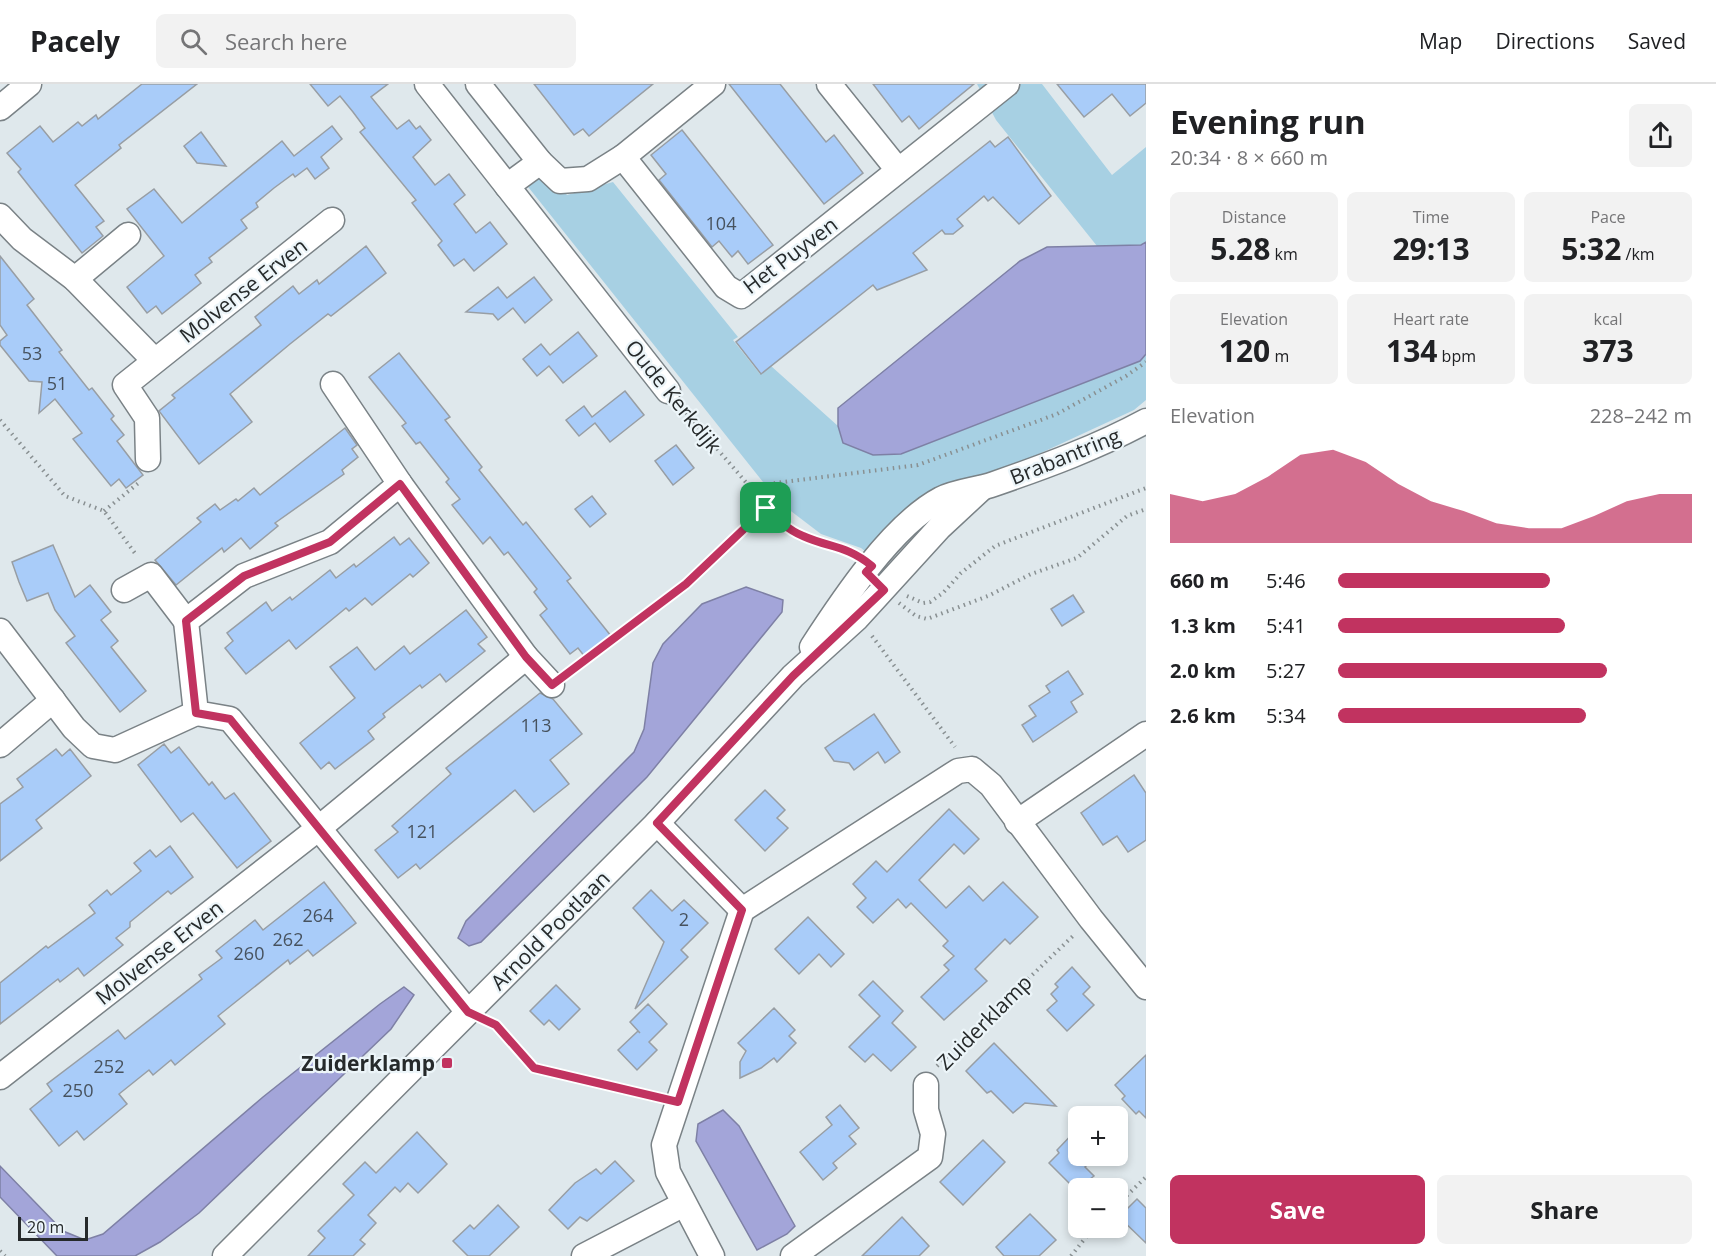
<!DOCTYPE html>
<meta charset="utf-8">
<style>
body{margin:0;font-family:"Open Sans",sans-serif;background:#f2f2f2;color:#202124;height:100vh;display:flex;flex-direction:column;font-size:22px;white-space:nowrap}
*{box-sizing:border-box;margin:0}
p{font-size:20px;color:#757577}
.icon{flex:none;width:33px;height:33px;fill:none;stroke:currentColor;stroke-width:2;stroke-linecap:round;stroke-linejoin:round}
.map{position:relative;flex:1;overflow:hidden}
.sheet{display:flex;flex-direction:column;background:#fff;width:570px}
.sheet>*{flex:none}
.controls{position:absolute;left:1068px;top:1022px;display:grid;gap:12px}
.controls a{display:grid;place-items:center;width:60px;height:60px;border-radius:9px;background:#fff;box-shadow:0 3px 9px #0003;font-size:30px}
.scale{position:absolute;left:18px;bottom:15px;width:70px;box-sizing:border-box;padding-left:6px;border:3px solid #262a2b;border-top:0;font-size:16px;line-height:21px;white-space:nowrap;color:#262a2b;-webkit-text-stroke:4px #ecf5f9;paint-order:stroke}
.pin{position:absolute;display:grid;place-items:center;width:51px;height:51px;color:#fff;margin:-26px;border-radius:12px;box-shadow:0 3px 9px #0006}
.round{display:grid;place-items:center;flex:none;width:63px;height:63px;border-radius:9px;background:#f2f2f2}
.headline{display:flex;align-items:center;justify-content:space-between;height:102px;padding:0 24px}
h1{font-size:33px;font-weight:700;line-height:45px}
.figures{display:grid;grid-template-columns:repeat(3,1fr);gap:9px;height:102px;padding:6px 24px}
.figures div{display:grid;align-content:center;border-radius:9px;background:#f2f2f2;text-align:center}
.figures b{font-size:30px;font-weight:700}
.figures small{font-size:16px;font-weight:400}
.figures p{font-size:16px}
.chart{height:168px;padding:12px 24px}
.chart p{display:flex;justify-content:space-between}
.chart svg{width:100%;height:108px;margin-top:6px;fill:#c13360;opacity:.7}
.primary-button{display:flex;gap:12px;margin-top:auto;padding:12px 24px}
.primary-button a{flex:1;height:69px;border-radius:9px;background:#c13360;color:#fff;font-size:24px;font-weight:700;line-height:69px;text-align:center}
.primary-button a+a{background:#f2f2f2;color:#202124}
ul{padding:0 24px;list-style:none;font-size:20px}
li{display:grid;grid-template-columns:96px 72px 1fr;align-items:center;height:45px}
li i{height:15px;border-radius:8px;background:#c13360}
header{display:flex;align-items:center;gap:36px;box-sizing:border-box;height:84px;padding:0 30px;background:#fff;border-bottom:2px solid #e0e0e0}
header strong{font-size:28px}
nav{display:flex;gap:33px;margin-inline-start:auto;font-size:21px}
.search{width:420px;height:54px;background:#f2f2f2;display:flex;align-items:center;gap:15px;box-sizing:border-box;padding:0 21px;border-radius:9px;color:#757577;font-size:22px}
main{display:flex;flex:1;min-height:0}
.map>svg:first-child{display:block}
.green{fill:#a7d0e3}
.water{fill:#a3a5d9;stroke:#7e80a5;stroke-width:1.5}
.building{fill:#a9ccf9;stroke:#989ea4;stroke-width:1.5}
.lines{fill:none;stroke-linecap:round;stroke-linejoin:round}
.minor-casing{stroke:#7a8286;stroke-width:27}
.path{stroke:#899092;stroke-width:4;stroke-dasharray:1.5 4.5;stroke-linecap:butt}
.minor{stroke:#fff;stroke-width:24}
.route-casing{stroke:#fff;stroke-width:12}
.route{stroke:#c13360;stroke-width:8}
.poi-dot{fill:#c13360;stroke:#ecf5f9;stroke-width:2}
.labels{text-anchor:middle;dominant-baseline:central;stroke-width:4.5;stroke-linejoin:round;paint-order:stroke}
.number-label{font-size:18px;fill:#47525e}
.street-label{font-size:21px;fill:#262a2b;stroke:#ecf5f9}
.poi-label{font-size:21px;font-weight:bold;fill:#262a2b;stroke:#ecf5f9;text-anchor:end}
</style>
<header>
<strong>Pacely</strong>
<div class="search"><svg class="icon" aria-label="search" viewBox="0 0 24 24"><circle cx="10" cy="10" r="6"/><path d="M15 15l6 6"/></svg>Search here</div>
<nav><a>Map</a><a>Directions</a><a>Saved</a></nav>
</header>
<main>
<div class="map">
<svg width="1146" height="1172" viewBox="0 0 1146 1172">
<rect width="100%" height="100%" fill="#dfe8ec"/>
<g class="green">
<path d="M977 0H1042L1112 91 1146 63V158L1141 161 1097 162 996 36Z"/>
<path d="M543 86 567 111 613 98 738 253 733 256 760 290 771 282 838 342 843 359 873 371 901 370 1140 277 1146 270V316L1134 326 1004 386 870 471 861 464 821 450 779 418 525 99Z"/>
</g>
<g class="water">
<path d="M1146 158V270L1140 277 901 370 873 371 843 359 838 342V324L1020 177 1047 163 1141 161Z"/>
<path d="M746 503 783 516 782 528 647 693 481 858 469 862 458 854 466 837 634 668 644 645 653 579 663 560 702 520Z"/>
<path d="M404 903 414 911 391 945 199 1129 160 1158 135 1172H57L0 1113V1082L63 1147 85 1156 103 1150 263 1013 380 920Z"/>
<path d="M723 1026 739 1042 795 1142 787 1150 757 1166 696 1057 698 1040Z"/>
</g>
<g class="building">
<path d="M142 0H197L119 61 121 64 75 101 104 137 96 143 103 152 82 169 18 88 21 85 7 69 40 42 53 58 78 38 82 42 96 31 98 35Z"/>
<path d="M310 0H388L371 13 397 45 409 36 416 45 420 42 431 56 413 73 435 101 449 90 465 111 454 120 476 149 490 138 507 160 474 187 464 175 454 182 438 161 442 157 412 119 416 116 360 48 365 44 353 28 340 12 328 22Z"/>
<path d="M534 0H653L589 52 583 45 574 51Z"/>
<path d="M729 0H780L826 58 834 51 863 89 824 120Z"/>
<path d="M873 0H974L919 45 909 32 902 38Z"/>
<path d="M1057 0H1146V19L1130 32 1112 10 1084 33Z"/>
<path d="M332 42 342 55 321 73 329 84 315 95 307 84 295 93 293 90 274 104 256 119 258 123 241 136 247 144 209 174 212 178 195 191 201 199 162 230 156 222 147 229 127 203 164 172 127 125 154 105 182 139 282 57 294 72Z"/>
<path d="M682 46 773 161 748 180 738 167 732 173 719 157 712 163 659 96 666 90 651 71Z"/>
<path d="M201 48 226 82 197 79 184 62Z"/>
<path d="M1008 53 1051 112 1019 140 993 113 988 117 984 112 957 135 963 142 953 150H945L942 146 913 169 927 186 877 206 873 201 761 290 736 258 990 57 995 63Z"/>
<path d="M366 162 386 189 331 232 328 230 290 260 230 310 252 338 199 380 159 327 175 314 172 311 261 241 255 233 293 202 299 210 317 196 319 200Z"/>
<path d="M0 172 34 215 27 221 62 266 59 268 89 306 92 304 114 332 111 335 124 351 117 357 143 391 126 404 119 395 111 402 73 355 82 349 55 315 39 329 42 298 29 297 0 261V257L7 251 0 241Z"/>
<path d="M534 193 552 216 525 239 513 224 498 236 493 230 466 228 498 203 507 214Z"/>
<path d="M578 248 597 272 563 299 549 282 537 292 523 275 541 260 550 271Z"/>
<path d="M399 269 450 333 445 336 482 383 479 386 523 441 526 438 571 494 567 497 611 552 585 573 578 564 570 570 540 531 547 525 534 508 537 505 508 468 504 471 490 453 483 460 452 421 460 415 446 398 449 395 420 358 416 360 402 342 406 339 369 293Z"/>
<path d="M625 307 644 331 610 358 595 339 579 352 566 336 584 322 592 333Z"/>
<path d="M345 344 357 361 352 365 358 373 342 386 344 390 275 439 278 442 250 465 241 454 224 468 222 464 176 501 155 476 201 438 197 434 215 420 220 426 236 415 238 417 254 404 260 411Z"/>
<path d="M676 361 694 384 673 401 655 377Z"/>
<path d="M592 412 606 430 590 443 575 425Z"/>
<path d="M394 453 400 461 409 454 429 479 413 493 410 490 372 521 365 514 349 527 346 524 296 565 289 556 246 590 225 564 233 557 227 549 266 518 272 527 290 513 292 516 330 486 336 494 354 480 356 483Z"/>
<path d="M53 461 75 513 90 501 111 528 101 536 118 557 111 563 146 607 120 628 66 559 75 552 55 526 48 509 27 517 19 498 12 478Z"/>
<path d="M1073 511 1084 528 1062 542 1051 525Z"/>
<path d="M466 526 487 553 478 560 485 567 446 598 440 590 422 604 420 601 383 630 385 633 368 647 374 655 335 685 329 678 321 685 300 659 355 614 330 583 357 563 375 586 404 562 410 570Z"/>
<path d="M1068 587 1083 610 1071 618 1077 628 1033 658 1022 641 1036 632 1029 622 1050 608 1046 602Z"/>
<path d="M540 609 553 615 582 650 550 676 569 700 534 728 515 706 420 785 416 780 398 794 375 766 398 748 392 742 451 690 446 684Z"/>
<path d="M874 630 900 668 885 679 878 668 854 686 849 679 834 677 825 664Z"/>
<path d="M164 660 171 669 179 663 209 701 212 698 225 715 234 709 271 757 237 784 193 729 181 738 138 681Z"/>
<path d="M56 665 62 672 70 665 91 692 36 736 42 744 0 777V720L23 703 17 695Z"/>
<path d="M1134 691 1146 709V756L1128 768 1117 752 1103 761 1081 729Z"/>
<path d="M765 706 785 726 777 734 788 744 765 767 735 736Z"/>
<path d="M949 725 979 755 964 770 954 760 919 796 946 824 969 802 983 817 1003 798 1038 833 1010 860 1005 855 975 885 987 897 944 936 921 913 949 886 944 881 954 872 943 862 948 857 911 819 906 824 898 815 873 839 857 823 866 814 853 800 876 777 887 788Z"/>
<path d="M170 762 193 793 171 810 168 807 130 838V843L116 854 123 861 84 892 78 884 60 898 58 895 0 940V899L46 862 48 864 95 829 89 821 107 806 111 811 141 787 134 779 150 766 156 773Z"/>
<path d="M324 798 356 839 313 872 308 866 290 880 288 876 218 932 225 940 187 971 175 981 171 976 153 991 149 986 119 1010 127 1020 84 1056 77 1047 59 1062 30 1025 52 1007 47 1000 118 946 125 955 202 895 199 891 222 874 216 867 255 836 263 846Z"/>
<path d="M651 806 672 827 684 816 708 839 681 866 688 873 635 925 664 858 633 824Z"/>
<path d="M808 833 844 870 831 883 819 870 799 890 775 865Z"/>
<path d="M1072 883 1090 903 1083 910 1094 921 1067 947 1047 926 1057 917 1051 910 1058 903 1055 900Z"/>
<path d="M873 897 903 927 892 939 916 963 891 987 873 970 865 978 849 963 880 932 859 911Z"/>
<path d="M556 901 580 925 559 946 549 936 544 941 530 927Z"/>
<path d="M648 920 667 940 649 958 657 966 637 986 618 966 638 947 640 949 630 938Z"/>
<path d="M774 924 795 946 789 952 796 959 777 978 774 974 761 984 740 994V978L746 967 738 959Z"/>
<path d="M994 959 1056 1022 1025 1019 1013 1029 991 1007 987 1009 966 987Z"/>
<path d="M1146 971V1034L1139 1027 1136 1030 1122 1015 1125 1012 1115 1001Z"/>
<path d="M840 1021 859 1044 849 1052 856 1060 833 1079 837 1084 823 1096 800 1068 832 1041 826 1033Z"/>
<path d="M1078 1044V1071H1097L1085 1083 1094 1092 1078 1104V1108L1049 1079 1059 1069 1057 1066Z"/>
<path d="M417 1048 447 1080 418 1109 408 1099 400 1108 395 1103 368 1131 376 1139 360 1156 365 1160 353 1172H308L325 1154 318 1147 354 1111 343 1100 365 1078 376 1089Z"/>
<path d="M983 1056 1005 1078 963 1121 940 1098Z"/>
<path d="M615 1077 634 1097 587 1137 580 1133 568 1145 549 1126 575 1099 596 1085 601 1090Z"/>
<path d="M1137 1115 1146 1124V1159L1119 1133Z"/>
<path d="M498 1121 519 1143 489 1172H468L453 1157 470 1141 474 1145Z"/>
<path d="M1030 1130 1056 1156 1039 1172H1004L996 1163Z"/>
<path d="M902 1133 929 1162 919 1172H862Z"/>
</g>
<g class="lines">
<g class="minor-casing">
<g id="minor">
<path d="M427 0 668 307"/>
<path d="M478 0 540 78 507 102"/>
<path d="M829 0 898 86"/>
<path d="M0 24 29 0"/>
<path d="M623 73 713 0"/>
<path d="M540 78 560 97 588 95 623 73 726 203 741 212 1007 0"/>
<path d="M0 132 22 155 75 195 154 276"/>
<path d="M75 195 128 151"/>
<path d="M333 300 400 400 526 573"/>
<path d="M148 375 147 334 125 301 332 136"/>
<path d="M400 400 330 458 244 492 186 537 196 629 230 635 468 928"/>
<path d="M124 506 151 491 186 537"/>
<path d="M0 547 74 644 93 662 115 666 196 629"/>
<path d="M812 563C842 517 892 441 941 415 957 407 977 406 994 400 1046 382 1098 363 1146 337"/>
<path d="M0 661 53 616"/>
<path d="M1017 738 1146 650"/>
<path d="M657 739 742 826 958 687 972 685 991 701 1091 835 1146 903"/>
<path d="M0 993 319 744 526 573 552 601"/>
<path d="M225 1172 657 739 793 592 857 534 940 443 982 404"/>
<path d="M584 1172 684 1120"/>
<path d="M712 1172 668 1088 664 1061 742 826"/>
<path d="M793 1172 930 1073 933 1050 926 1026V1001"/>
</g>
</g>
<g class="path">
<path d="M682 324 781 439 803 452 852 468"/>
<path d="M0 336 65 412 104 427 137 472"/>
<path d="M104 427 141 397"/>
<path d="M907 512 923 519 930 518 943 509 961 489 995 462 1146 404"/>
<path d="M899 519 916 532 927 535 988 512 1031 490 1077 474 1127 432 1146 425"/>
<path d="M872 552 955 663"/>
<path d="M569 588 686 500 766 424 775 399 918 381 1057 330 1126 292 1146 278"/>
<path d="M490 938 497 941 534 984 657 1013"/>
<path d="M937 982 1075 850"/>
<path d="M1118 1120 1146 1093"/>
<path d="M0 1167 5 1172"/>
<path d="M1071 1172 1094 1143"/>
</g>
<use href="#minor" class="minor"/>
</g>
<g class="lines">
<g class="route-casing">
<path id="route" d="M400 400 526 573 552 601 686 500 766 424C777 435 788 446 803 452 830 464 846 461 872 482L866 488 884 506 793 592 657 739 742 826 678 1018 534 984 496 941 468 928 230 635 196 629 186 537 244 492 330 458Z"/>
</g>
<use href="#route" class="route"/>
</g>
<rect class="poi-dot" x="441" y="973" width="12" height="12" rx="3"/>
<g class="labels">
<g class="number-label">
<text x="721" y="139">104</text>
<text x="32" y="269">53</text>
<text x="57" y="299">51</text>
<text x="536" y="641">113</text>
<text x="422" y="747">121</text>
<text x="318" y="831">264</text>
<text x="684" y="835">2</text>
<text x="288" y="855">262</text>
<text x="249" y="869">260</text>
<text x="109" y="982">252</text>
<text x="78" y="1006">250</text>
</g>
<g class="street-label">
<text transform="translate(790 171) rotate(-37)">Het Puyven</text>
<text transform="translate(243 206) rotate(-38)">Molvense Erven</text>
<text transform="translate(674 312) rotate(51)">Oude Kerkdijk</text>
<text transform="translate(1065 372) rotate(-22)">Brabantring</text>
<text transform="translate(550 846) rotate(-45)">Arnold Pootlaan</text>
<text transform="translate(159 868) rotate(-38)">Molvense Erven</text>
<text transform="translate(984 938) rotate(-45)">Zuiderklamp</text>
</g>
<g class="poi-label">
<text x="435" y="979">Zuiderklamp</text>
</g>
</g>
</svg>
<div class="controls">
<a>+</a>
<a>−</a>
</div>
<div class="scale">20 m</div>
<div class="pin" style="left:766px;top:424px;background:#1e9e55"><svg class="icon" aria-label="arrive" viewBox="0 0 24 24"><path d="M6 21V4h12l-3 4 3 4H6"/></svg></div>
</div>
<section class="sheet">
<div class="headline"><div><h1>Evening run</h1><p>20:34 · 8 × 660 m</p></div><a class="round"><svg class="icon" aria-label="share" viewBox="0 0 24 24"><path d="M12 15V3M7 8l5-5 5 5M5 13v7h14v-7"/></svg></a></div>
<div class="figures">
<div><p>Distance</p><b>5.28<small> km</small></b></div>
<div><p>Time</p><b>29:13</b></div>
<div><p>Pace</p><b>5:32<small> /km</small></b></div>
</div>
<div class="figures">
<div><p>Elevation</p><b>120<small> m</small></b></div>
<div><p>Heart rate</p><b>134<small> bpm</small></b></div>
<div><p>kcal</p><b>373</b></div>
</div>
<div class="chart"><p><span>Elevation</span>228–242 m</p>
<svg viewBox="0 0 160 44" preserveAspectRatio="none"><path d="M0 44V24L10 27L20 24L30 17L40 8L50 6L60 11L70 20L80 27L90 31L100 36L110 38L120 38L130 33L140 27L150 24L160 24V44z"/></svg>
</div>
<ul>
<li><b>660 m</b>5:46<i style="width:60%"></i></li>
<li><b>1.3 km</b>5:41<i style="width:64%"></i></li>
<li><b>2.0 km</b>5:27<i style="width:76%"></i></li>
<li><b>2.6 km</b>5:34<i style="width:70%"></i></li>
</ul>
<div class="primary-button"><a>Save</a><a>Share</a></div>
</section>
</main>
